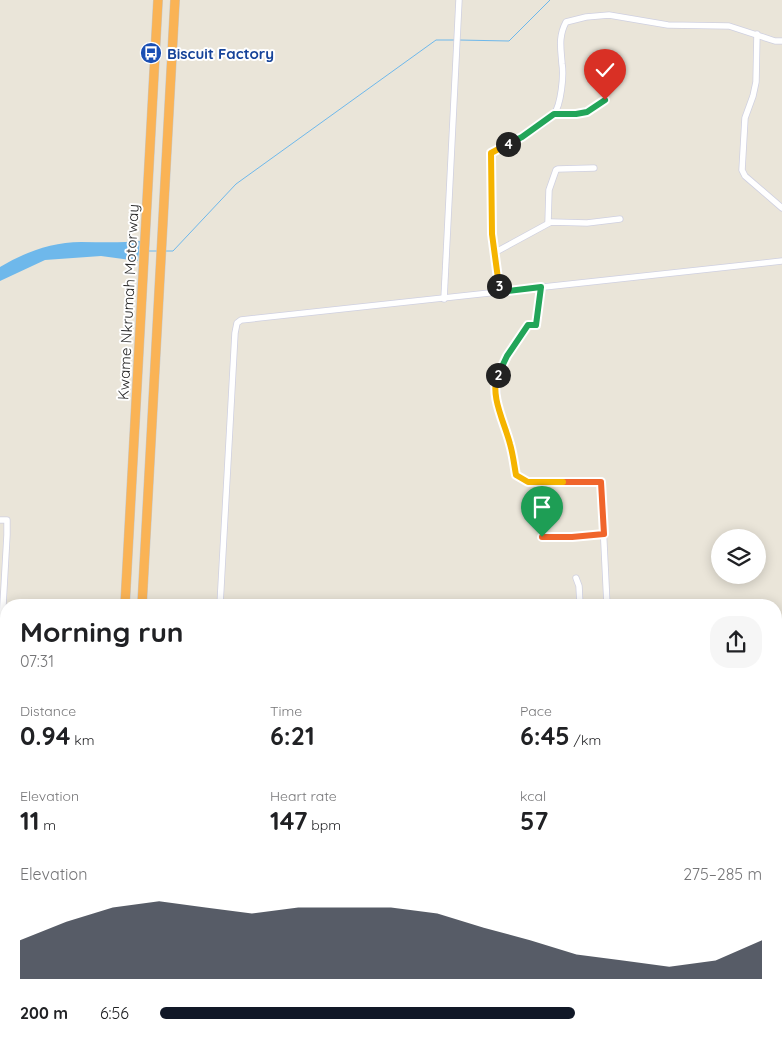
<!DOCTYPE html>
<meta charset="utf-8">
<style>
body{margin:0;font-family:Quicksand,sans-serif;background:#f6f6f6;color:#202124;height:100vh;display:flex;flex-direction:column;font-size:19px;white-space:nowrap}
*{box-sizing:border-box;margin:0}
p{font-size:16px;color:#757577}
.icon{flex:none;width:28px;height:28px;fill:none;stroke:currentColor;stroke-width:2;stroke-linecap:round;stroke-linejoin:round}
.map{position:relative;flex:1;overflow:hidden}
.details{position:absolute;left:0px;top:599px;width:782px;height:444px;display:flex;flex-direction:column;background:#fff;border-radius:20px 20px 0 0;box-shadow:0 2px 12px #0003}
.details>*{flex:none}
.fabs{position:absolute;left:711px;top:529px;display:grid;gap:10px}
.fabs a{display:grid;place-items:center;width:55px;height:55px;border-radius:50%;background:#fff;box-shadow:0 2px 12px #0003;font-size:25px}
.pin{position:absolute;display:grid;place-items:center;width:42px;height:42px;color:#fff;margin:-51px -21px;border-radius:50% 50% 50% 0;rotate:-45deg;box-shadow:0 0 5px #0007}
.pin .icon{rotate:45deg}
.km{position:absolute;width:25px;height:25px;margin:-12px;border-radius:50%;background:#222;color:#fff;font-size:14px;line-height:25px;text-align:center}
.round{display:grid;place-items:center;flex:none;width:52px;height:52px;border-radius:20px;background:#f6f6f6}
.overview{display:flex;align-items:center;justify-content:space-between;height:85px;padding:0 20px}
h1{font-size:28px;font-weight:700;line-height:38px}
.stats{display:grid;grid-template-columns:repeat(3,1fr);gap:8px;height:85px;padding:5px 20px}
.stats div{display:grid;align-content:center}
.stats b{font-size:25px;font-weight:700}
.stats small{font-size:14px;font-weight:400}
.stats p{font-size:14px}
.chart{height:140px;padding:10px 20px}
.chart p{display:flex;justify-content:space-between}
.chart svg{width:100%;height:90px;margin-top:5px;fill:#111827;opacity:.7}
ul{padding:0 20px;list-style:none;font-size:16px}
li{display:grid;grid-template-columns:80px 60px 1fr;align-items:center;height:38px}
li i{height:12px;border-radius:6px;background:#111827}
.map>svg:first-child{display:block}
.water{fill:#6eb8eb}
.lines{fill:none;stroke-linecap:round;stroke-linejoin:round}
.stream{stroke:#6eb8eb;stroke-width:1}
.minor-casing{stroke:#cfd0e1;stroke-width:7}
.highway-casing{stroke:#c7c7c7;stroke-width:10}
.minor{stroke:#fff;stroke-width:5.5}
.highway{stroke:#fab355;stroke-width:9}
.split-1-casing{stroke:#fff;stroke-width:10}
.split-2-casing{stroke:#fff;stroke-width:10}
.split-3-casing{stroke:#fff;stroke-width:10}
.split-4-casing{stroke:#fff;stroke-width:10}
.split-5-casing{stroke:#fff;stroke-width:10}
.split-1{stroke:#f0652b;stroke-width:6}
.split-2{stroke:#f5b400;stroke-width:6}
.split-3{stroke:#22a559;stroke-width:6}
.split-4{stroke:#f5b400;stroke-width:6}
.split-5{stroke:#22a559;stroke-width:6}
.labels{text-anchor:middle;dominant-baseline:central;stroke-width:4;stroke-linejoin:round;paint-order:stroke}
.transit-label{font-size:15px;font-weight:bold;fill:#164399;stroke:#fff;text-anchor:start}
.street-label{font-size:15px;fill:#282828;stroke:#fff}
</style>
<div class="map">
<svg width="782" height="1042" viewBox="0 0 782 1042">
<rect width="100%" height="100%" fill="#eae5d9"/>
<path class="water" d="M140 241 138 261 101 256 45 260 0 281V267C25 252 52 242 81 242 101 242 120 243 140 241Z"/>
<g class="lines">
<g class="stream">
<path d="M458 40 509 41 550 0"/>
<path d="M149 251H157"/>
<path d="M166 251H173L236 184 436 40H454"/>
</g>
<g class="minor-casing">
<g id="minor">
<path d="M757 34 756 82 753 96 745 118 742 170 745 176 782 208"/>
<path d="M554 114C579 114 583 114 605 101"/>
<path d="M548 223 549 190 556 170 558 169 594 168"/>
<path d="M494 253 551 222 587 223 620 219"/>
<path d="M541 287 537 325H527L507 356 496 380 498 408 510 443 516 475 528 483 601 482 607 605"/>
<path d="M499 291 491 234V153C507 145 544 127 554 114 561 105 564 75 562 64 561 49 558 37 566 22L586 17 609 15 668 25 729 26 775 41H782"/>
<path d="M444 299 459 0"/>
<path d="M0 520H7V535L0 658"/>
<path d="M542 537H572L604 534"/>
<path d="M576 578 579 586 580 605"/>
<path d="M220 605 235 333 237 323 241 320 782 261"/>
<path d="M776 764H782"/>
<path d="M776 892 782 893"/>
<path d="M661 1036 662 1042"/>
<path d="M626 1040 633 1042"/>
<path d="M190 1042V1036"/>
<path d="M502 1042V1036"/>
<path d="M568 1042V1036"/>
<path d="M701 1042V1036"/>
<path d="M747 1042V1036"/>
</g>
</g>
<g class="highway-casing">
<g id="highway">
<path d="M125 605 158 0"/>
<path d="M142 605 175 0"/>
<path d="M102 1042V1036"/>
<path d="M119 1042V1036"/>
</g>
</g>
<use href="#minor" class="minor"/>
<use href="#highway" class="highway"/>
</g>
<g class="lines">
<g class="split-1-casing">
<path id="split-1" d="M542 537H572L604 534 601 482H563"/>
</g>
<g class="split-2-casing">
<path id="split-2" d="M498 375C489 394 505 424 510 444 513 454 514 464 516 475L528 482H563"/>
</g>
<g class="split-3-casing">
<path id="split-3" d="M498 375 507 356 528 325H536L541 287 499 292V286"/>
</g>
<g class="split-4-casing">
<path id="split-4" d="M499 286 492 234 491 153 508 144"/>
</g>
<g class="split-5-casing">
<path id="split-5" d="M508 144 522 137 554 114H576L587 112 605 100"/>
</g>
<use href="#split-1" class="split-1"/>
<use href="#split-2" class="split-2"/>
<use href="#split-3" class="split-3"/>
<use href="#split-4" class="split-4"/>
<use href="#split-5" class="split-5"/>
</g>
<defs>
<g id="bus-disc" transform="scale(1.125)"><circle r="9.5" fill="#1a4fb4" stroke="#fff"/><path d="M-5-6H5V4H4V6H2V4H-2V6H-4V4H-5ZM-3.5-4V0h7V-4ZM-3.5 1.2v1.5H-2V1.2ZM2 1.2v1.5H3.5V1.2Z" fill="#fff"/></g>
</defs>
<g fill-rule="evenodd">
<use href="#bus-disc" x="151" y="53"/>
</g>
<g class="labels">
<g class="transit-label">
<text x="167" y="53">Biscuit Factory</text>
</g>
<g class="street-label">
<text transform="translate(128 302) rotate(-87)">Kwame Nkrumah Motorway</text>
</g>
</g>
</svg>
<div class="fabs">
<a><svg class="icon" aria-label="layers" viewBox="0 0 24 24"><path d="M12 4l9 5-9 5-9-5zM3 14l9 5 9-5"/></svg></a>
</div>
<div class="pin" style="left:542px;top:537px;background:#1e9e55"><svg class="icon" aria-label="arrive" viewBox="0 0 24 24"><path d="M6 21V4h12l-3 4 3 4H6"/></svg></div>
<div class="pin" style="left:605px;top:100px;background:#d93025"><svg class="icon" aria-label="check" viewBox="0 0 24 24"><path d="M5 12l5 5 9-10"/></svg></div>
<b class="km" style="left:498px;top:375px">2</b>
<b class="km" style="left:499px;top:286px">3</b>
<b class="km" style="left:508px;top:144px">4</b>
<section class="details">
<div class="overview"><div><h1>Morning run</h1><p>07:31</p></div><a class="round"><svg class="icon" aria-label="share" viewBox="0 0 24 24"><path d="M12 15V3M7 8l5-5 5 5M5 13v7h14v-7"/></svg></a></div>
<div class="stats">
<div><p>Distance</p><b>0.94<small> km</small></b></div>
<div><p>Time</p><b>6:21</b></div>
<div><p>Pace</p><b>6:45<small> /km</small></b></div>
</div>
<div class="stats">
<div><p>Elevation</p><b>11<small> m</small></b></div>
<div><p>Heart rate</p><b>147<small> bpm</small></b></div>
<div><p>kcal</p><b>57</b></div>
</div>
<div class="chart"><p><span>Elevation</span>275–285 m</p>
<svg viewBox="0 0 160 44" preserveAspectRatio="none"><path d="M0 44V25L10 16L20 9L30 6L40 9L50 12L60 9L70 9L80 9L90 12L100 19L110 25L120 32L130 35L140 38L150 35L160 25V44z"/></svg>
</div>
<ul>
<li><b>200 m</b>6:56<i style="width:69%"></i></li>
</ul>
</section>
</div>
